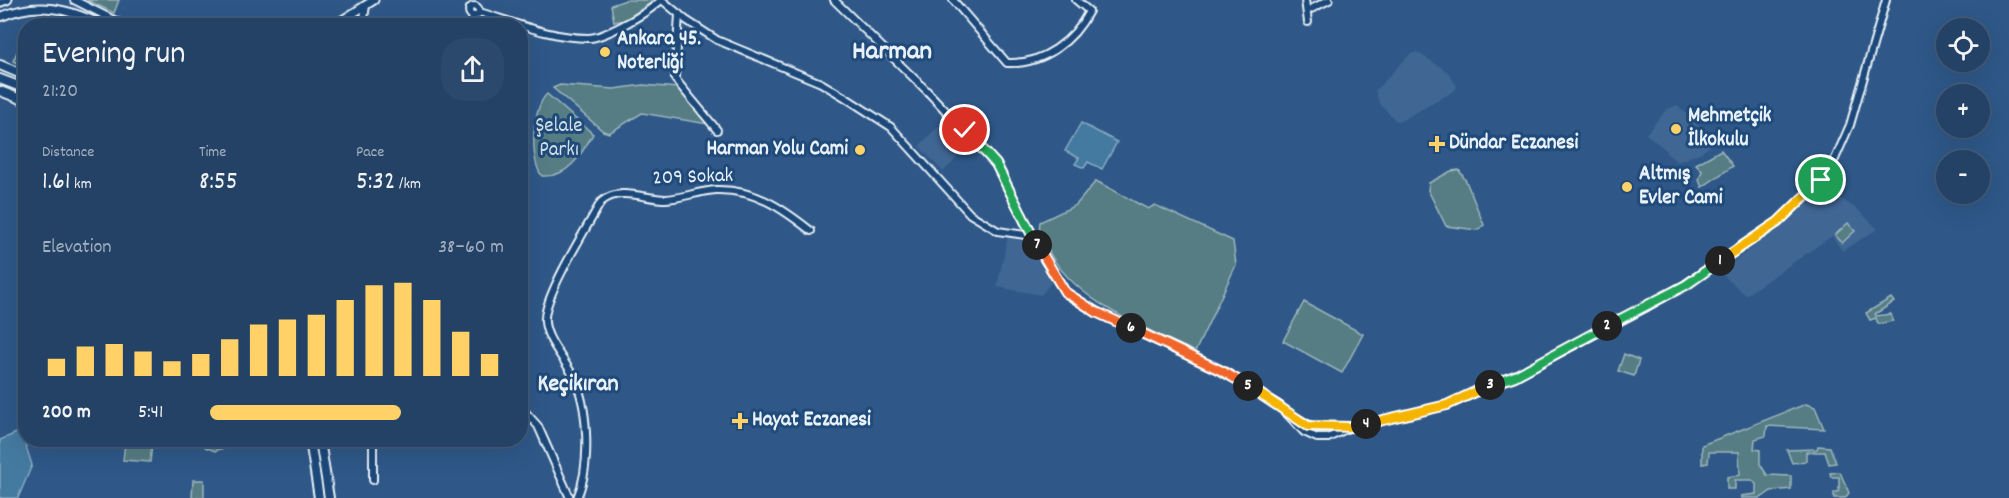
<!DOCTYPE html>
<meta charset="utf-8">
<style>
body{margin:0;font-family:Dekko,sans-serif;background:#2b496c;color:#f1f3f6;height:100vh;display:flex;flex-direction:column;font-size:22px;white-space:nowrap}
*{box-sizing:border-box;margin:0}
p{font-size:20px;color:#a3b0bf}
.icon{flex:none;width:33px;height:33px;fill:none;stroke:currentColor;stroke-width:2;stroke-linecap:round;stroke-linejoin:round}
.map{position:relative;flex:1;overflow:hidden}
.sheet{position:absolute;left:18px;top:18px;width:510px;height:429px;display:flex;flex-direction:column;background:#234266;border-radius:24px;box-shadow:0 6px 24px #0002,0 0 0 2px #405b7a}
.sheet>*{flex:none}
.buttons{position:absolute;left:1936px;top:18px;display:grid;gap:12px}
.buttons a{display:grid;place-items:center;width:54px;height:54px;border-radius:50%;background:#234266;box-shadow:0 6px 24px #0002,0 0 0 2px #405b7a;font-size:30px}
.pin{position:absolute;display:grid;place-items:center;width:51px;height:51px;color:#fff;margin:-26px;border:3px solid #fff;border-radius:50%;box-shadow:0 2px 6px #0007}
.km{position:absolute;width:30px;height:30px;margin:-15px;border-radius:50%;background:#222;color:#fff;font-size:16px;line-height:30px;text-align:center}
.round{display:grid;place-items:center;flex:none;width:63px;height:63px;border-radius:24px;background:#2b496c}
.overview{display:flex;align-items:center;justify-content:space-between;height:102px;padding:0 24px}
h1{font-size:33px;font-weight:600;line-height:45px}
.stats{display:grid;grid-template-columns:repeat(3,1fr);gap:9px;height:102px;padding:6px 24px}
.stats div{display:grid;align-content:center}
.stats b{font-size:26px;font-weight:600}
.stats small{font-size:16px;font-weight:400}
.stats p{font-size:16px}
.chart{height:168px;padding:12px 24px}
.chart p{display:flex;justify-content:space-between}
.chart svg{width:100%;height:108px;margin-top:6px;stroke:#ffd166;stroke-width:6}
ul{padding:0 24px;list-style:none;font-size:20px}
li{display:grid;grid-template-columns:96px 72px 1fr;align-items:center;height:45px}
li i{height:15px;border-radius:8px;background:#ffd166}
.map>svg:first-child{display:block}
.built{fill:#3f6694}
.green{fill:#557d83;stroke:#9eb7be;stroke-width:1.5}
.water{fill:#447aa0;stroke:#86aac3;stroke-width:1.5}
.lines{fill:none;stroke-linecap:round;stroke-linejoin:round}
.secondary-casing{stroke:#e8f1f8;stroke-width:10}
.primary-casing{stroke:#e8f1f8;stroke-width:11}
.highway-casing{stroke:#e8f1f8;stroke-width:12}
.secondary{stroke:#1f4a7a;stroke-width:6}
.primary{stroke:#1f4a7a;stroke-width:7}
.highway{stroke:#1f4a7a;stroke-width:8}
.split-1-casing{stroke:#fff;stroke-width:12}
.split-2-casing{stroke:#fff;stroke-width:12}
.split-3-casing{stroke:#fff;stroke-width:12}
.split-4-casing{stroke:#fff;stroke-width:12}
.split-5-casing{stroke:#fff;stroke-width:12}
.split-6-casing{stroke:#fff;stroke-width:12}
.split-7-casing{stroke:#fff;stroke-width:12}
.split-8-casing{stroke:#fff;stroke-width:12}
.split-1{stroke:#f5b400;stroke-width:8}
.split-2{stroke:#22a559;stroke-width:8}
.split-3{stroke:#22a559;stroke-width:8}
.split-4{stroke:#f5b400;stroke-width:8}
.split-5{stroke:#f5b400;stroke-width:8}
.split-6{stroke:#f0652b;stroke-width:8}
.split-7{stroke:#f0652b;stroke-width:8}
.split-8{stroke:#22a559;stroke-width:8}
.poi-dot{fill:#ffd166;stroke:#1f4a7a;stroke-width:2}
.labels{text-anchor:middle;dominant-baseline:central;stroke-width:6;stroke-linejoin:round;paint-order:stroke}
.poi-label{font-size:21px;font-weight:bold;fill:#e8f1f8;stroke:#1f4a7a;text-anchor:start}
.park-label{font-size:21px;fill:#d2e0e6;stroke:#1f4a7a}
.street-label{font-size:21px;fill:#e8f1f8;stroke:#1f4a7a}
.quarter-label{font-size:24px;font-weight:bold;fill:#e8f1f8;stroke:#1f4a7a}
.district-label{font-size:27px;font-weight:bold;fill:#e8f1f8;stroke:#1f4a7a}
</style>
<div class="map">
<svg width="2009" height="498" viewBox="0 0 2009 498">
<rect width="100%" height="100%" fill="#2f5888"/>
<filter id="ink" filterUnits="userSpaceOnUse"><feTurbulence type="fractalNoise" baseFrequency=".0167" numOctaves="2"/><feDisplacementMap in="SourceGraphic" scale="12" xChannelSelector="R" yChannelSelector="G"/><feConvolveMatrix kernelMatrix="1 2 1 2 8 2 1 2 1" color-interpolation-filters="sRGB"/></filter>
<g filter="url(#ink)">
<g class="built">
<path d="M1417 52 1447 71 1457 86 1454 91 1401 121H1396L1380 104 1375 91 1410 54Z"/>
<path d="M1677 105 1716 142 1702 152 1677 162 1665 152 1666 150 1646 134 1666 110Z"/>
<path d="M946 119 971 144 943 172 919 146Z"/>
<path d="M1823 187 1857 209 1878 229 1842 251 1832 236 1746 295 1723 275 1722 270 1782 226Z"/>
<path d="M1008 236 1029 244 1052 281 1041 295 997 287Z"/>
</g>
<g class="green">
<path d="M87 0H119L114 13Z"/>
<path d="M626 0H655L625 20 614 22 611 5Z"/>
<path d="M18 50 25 53V68L13 61Z"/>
<path d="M560 85 614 89 643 85 678 88 708 124 642 113 609 133 603 131 553 88Z"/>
<path d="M547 94 593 134C581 155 568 178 542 176 529 161 532 107 547 94Z"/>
<path d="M1721 150 1733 166 1702 187 1699 180 1702 171 1696 164Z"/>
<path d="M1459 170 1466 181 1484 225 1477 230 1446 226 1428 190 1429 183 1451 171Z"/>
<path d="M1096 181 1148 209 1155 205 1233 241 1236 265 1195 352C1143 327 1074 302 1047 248 1042 238 1038 233 1040 222L1076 205Z"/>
<path d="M1848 223 1855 231 1842 243 1835 235Z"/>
<path d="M1891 298 1894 302 1875 314 1876 316 1891 314 1893 321 1878 324 1876 318 1870 320 1866 313Z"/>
<path d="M1304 302 1363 334 1342 373 1283 341Z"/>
<path d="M1624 354 1639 360 1634 376 1618 371Z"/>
<path d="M1806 404 1815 407 1824 429 1767 426 1766 436 1755 439 1754 449 1760 450V464L1767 475 1791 476V489L1771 491 1761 498H1741V496L1756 494V484L1752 480H1735V489H1727V477L1740 475 1739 452H1709L1708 463 1702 464V445Z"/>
<path d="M206 440H288L269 445 238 443 215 451 205 447Z"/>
<path d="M125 443 152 445 150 462 123 460Z"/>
<path d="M1818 446 1830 447 1836 463 1829 464 1825 452H1806V461L1792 463 1787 450 1817 449Z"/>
<path d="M1840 472 1849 493 1845 498H1834V493L1839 491V477H1831L1830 473Z"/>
<path d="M193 480H204V498H192Z"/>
</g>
<g class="water">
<path d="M1081 123 1117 142 1102 169 1088 162 1084 168 1075 164 1079 158 1065 151Z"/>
<path d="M21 431 32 465 18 498H0V440Z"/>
</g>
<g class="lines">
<g class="secondary-casing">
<g id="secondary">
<path d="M74 0 126 26"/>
<path d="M662 0 686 20 717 40 821 83 846 98 891 127 970 214 998 231 1032 236"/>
<path d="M834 0 927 91 996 164 1045 261 1065 292 1096 312 1222 371 1279 405 1304 432 1317 438H1328L1348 428"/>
<path d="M953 0 1007 63C1043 65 1074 41 1089 11L1076 0"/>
<path d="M1305 0 1308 22"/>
<path d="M0 3 8 0"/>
<circle cx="474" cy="11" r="5"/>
<path d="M1307 11 1329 0"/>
<path d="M479 12C513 22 551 38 588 38 605 38 649 12 661 0"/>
<path d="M679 14 675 79 717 130"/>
<path d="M363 26 366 5"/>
<path d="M471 26 473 16"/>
<path d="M520 406 538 426 570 498"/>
<path d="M1290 415 1315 428 1352 427 1447 405 1515 376 1647 307 1686 284 1778 222 1806 196 1835 159 1850 125 1886 0"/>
<path d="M373 480V440"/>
<path d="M577 498C591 466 589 404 572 374 563 357 543 336 545 317 547 291 587 227 601 202 620 186 644 199 666 199 683 198 699 191 716 190 755 189 782 208 811 231"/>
</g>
</g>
<g class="primary-casing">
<g id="primary">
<path d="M0 17C38 0 69 9 105 26"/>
<path d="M333 26 374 0"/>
</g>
</g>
<g class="highway-casing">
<g id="highway">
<path d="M0 65 26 76"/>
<path d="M0 79 26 89"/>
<path d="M0 91 26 101"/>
<path d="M310 440 319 498"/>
<path d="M320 440 329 498"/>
</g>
</g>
<use href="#secondary" class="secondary"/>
<use href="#primary" class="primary"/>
<use href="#highway" class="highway"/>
</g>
</g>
<g class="lines" filter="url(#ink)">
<g class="split-1-casing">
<path id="split-1" d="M1720 261 1778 222 1821 180"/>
</g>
<g class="split-2-casing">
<path id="split-2" d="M1607 326 1686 285 1720 261"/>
</g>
<g class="split-3-casing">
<path id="split-3" d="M1490 385 1515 376 1607 326"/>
</g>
<g class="split-4-casing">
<path id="split-4" d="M1366 424 1447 405 1490 385"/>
</g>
<g class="split-5-casing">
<path id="split-5" d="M1248 386 1308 426 1352 427 1366 424"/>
</g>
<g class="split-6-casing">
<path id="split-6" d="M1131 328 1222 371 1248 386"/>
</g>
<g class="split-7-casing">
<path id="split-7" d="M1037 245 1065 292 1096 312 1131 328"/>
</g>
<g class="split-8-casing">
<path id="split-8" d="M965 130 996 164 1037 245"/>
</g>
<use href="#split-1" class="split-1"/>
<use href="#split-2" class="split-2"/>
<use href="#split-3" class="split-3"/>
<use href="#split-4" class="split-4"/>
<use href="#split-5" class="split-5"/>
<use href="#split-6" class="split-6"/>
<use href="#split-7" class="split-7"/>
<use href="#split-8" class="split-8"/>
</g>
<g class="poi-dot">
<circle cx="605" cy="52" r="6"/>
<circle cx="1676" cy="129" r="6"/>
<path d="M1434 135h6v6h6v6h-6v6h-6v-6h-6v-6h6z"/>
<circle cx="860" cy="150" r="6"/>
<circle cx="1627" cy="187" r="6"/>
<path d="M737 412h6v6h6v6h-6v6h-6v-6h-6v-6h6z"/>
</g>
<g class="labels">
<g class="poi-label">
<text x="617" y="40">Ankara 45.<tspan x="617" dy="24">Noterliği</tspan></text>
<text x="1688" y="117">Mehmetçik<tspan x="1688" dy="24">İlkokulu</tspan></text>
<text x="1449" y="144">Dündar Eczanesi</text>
<text x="848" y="150" text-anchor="end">Harman Yolu Cami</text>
<text x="1639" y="175">Altmış<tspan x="1639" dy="24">Evler Cami</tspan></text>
<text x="752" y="421">Hayat Eczanesi</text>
</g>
<g class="park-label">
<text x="559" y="127">Şelale<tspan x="559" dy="24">Parkı</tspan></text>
</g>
<g class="street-label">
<text transform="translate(693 178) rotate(-2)">209 Sokak</text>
</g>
<g class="quarter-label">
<text x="578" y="385">Keçikıran</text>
</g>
<g class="district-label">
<text x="892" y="52">Harman</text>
</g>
</g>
</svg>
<div class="buttons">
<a><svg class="icon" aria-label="locate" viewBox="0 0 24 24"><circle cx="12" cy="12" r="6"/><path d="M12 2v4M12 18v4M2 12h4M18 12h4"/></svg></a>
<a>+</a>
<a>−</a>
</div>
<div class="pin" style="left:1821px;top:180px;background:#1e9e55"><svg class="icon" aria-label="arrive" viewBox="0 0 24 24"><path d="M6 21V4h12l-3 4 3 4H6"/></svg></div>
<div class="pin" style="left:965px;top:130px;background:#d93025"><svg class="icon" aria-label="check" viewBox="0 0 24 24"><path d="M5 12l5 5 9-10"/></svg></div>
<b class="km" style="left:1720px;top:261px">1</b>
<b class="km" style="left:1607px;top:326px">2</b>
<b class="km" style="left:1490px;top:385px">3</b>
<b class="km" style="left:1366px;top:424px">4</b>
<b class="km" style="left:1248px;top:386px">5</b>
<b class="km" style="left:1131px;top:328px">6</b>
<b class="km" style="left:1037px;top:245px">7</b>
<section class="sheet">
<div class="overview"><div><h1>Evening run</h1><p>21:20</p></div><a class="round"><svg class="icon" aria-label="share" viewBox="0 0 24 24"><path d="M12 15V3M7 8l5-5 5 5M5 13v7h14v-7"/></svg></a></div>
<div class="stats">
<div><p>Distance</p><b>1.61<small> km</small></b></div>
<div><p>Time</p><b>8:55</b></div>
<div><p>Pace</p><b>5:32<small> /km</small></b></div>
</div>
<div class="chart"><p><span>Elevation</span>38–60 m</p>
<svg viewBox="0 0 160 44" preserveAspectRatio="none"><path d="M5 44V37M15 44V32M25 44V31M35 44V34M45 44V38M55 44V35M65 44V29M75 44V23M85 44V21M95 44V19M105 44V13M115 44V7M125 44V6M135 44V13M145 44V26M155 44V35"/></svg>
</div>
<ul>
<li><b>200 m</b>5:41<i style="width:65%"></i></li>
</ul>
</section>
</div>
